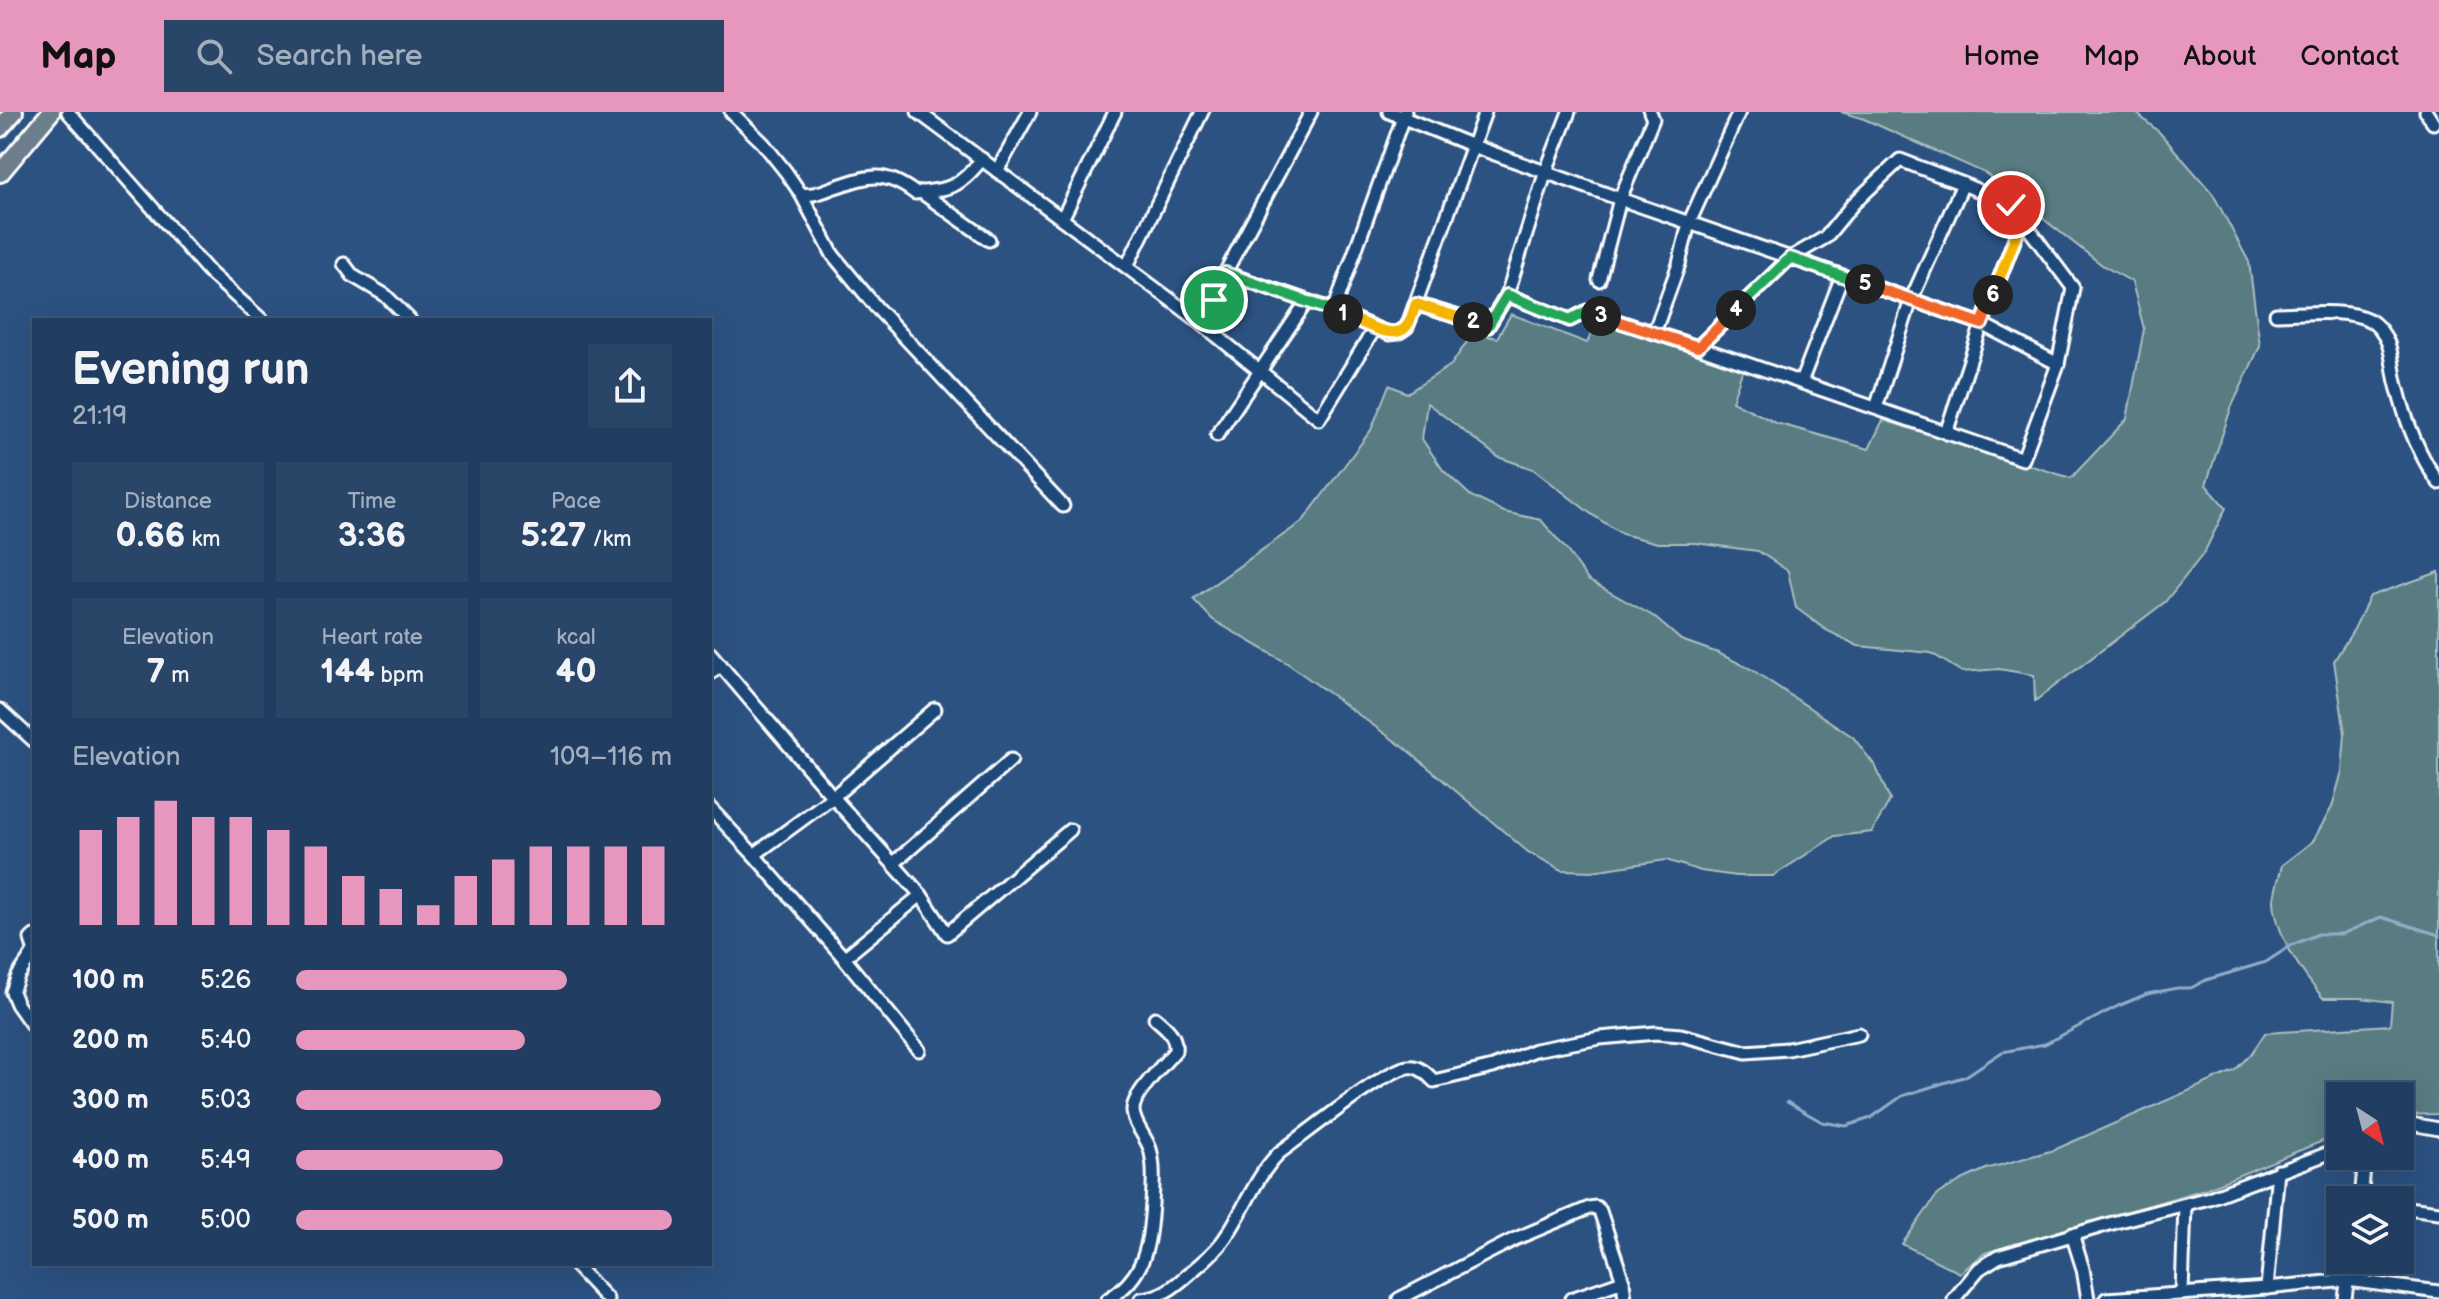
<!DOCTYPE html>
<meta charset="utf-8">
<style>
body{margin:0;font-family:"Balsamiq Sans",sans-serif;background:#294568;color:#f1f3f6;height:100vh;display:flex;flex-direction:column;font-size:30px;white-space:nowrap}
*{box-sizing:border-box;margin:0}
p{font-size:26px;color:#a2aebe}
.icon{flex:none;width:44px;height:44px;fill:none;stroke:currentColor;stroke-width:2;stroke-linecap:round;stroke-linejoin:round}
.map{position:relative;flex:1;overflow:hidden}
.details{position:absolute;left:32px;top:206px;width:680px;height:948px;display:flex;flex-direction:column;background:#213e62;border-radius:0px;box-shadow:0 8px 32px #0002,0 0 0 2px #3e5777}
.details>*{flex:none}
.needle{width:52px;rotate:144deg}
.controls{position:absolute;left:2326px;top:970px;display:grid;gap:16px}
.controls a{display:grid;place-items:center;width:88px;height:88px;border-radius:0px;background:#213e62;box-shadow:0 8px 32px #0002,0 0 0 2px #3e5777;font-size:40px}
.pin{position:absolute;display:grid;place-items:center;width:68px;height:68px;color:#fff;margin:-34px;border:4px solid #fff;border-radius:50%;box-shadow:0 2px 8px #0007}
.km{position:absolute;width:40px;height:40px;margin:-20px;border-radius:50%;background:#222;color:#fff;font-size:22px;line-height:40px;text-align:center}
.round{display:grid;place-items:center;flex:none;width:84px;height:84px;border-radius:0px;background:#294568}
.overview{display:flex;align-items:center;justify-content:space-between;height:136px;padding:0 40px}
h1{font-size:44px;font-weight:800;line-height:60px}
.metrics{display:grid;grid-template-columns:repeat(3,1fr);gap:12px;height:136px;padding:8px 40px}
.metrics div{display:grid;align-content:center;border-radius:0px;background:#294568;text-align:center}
.metrics b{font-size:34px;font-weight:800}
.metrics small{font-size:22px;font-weight:400}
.metrics p{font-size:22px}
.chart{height:224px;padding:16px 40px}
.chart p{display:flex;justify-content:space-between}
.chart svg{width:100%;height:144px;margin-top:8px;stroke:#e797bd;stroke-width:6}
ul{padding:0 40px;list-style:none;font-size:26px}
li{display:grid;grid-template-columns:128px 96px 1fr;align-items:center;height:60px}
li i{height:20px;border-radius:10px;background:#e797bd}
header{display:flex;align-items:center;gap:48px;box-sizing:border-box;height:112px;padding:0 40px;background:#e797bd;color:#111}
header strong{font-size:38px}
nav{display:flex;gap:44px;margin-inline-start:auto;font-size:28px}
.search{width:560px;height:72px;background:#294568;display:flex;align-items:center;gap:20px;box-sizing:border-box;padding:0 28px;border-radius:0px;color:#a2aebe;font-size:30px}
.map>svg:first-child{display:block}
.green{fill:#597c81;stroke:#acbec0;stroke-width:2}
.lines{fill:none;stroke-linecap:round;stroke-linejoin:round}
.stream{stroke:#91adc8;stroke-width:3}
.minor-casing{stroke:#fff;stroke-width:17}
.highway-casing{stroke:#fff;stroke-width:22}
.minor{stroke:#1f4a7a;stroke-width:11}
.highway{stroke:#6c7d8c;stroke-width:16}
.split-1-casing{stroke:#fff;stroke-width:16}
.split-2-casing{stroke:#fff;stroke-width:16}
.split-3-casing{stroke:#fff;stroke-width:16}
.split-4-casing{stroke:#fff;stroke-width:16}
.split-5-casing{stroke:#fff;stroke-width:16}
.split-6-casing{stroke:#fff;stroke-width:16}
.split-7-casing{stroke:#fff;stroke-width:16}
.split-1{stroke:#22a559;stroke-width:10}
.split-2{stroke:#f5b400;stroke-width:10}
.split-3{stroke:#22a559;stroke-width:10}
.split-4{stroke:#f0652b;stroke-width:10}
.split-5{stroke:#22a559;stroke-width:10}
.split-6{stroke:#f0652b;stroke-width:10}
.split-7{stroke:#f5b400;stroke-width:10}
</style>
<header>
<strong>Map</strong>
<div class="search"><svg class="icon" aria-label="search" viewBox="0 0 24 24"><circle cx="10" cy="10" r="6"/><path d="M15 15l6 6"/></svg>Search here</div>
<nav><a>Home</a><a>Map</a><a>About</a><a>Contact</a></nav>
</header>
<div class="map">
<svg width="2439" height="1187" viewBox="0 0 2439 1187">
<rect width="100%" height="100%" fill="#2c5282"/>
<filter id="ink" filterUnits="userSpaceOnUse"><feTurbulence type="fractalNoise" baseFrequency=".0125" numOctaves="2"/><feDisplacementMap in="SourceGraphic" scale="16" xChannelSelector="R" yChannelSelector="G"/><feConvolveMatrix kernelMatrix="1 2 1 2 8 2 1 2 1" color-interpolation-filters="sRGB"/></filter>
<g filter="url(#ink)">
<g class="green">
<path d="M1841 0H2135L2160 21 2213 82 2249 150 2260 234 2231 296 2206 373 2226 396 2204 441 2165 490 2035 589 2034 563 1999 557 1962 560 1931 541 1858 534 1826 518 1796 496 1788 459 1758 439 1695 431H1658L1622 422 1591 402 1533 357 1498 345 1427 291 1422 327 1443 358 1471 384 1504 400 1541 408 1566 437 1588 468 1653 504 1681 528 1718 541 1751 557 1853 625 1876 655 1890 688 1872 720 1835 724 1773 764H1736L1701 759 1666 748 1592 759 1562 758 1528 740 1406 637 1287 551 1213 508 1193 487 1303 409 1371 318 1389 273 1407 281 1451 253 1473 221 1497 226 1511 202 1587 231 1598 208 1743 257 1732 289 1776 311 1869 337 1883 308 2071 366 2127 307 2144 217 2132 170 2102 153 1985 61 1864 7Z"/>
<path d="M2439 460V1002L2400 1003V984H2340V1022L2205 1077 1985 1141 1960 1161 1902 1132 1938 1082 1962 1068 1986 1057 2054 1038 2234 959 2251 942 2265 921 2390 913 2392 890 2361 886H2323C2301 860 2277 826 2274 790 2274 779 2280 764 2282 753L2313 729 2332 695 2342 659 2345 622 2334 549 2354 517 2370 484Z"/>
</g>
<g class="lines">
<path class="stream" d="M1787 990 1822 1010 1846 1014 1871 1006 1902 984 1966 964 2002 940 2045 932 2118 894 2147 882 2177 876H2191L2206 868 2266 850 2292 833 2318 822H2342L2381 805 2439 823"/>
<g class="minor-casing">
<g id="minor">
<path d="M68 0 210 161 262 208"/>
<path d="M731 0 763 31 786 60 801 82 833 143 876 195 1063 394"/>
<path d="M918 0 1191 203 1205 199 1214 188 1225 161 1311 0"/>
<path d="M1389 0 1473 34 1620 87 1982 212 2058 252"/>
<path d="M2426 0 2433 11"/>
<path d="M997 59 1030 0"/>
<path d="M921 80 989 128"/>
<path d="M801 82C812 84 821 80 832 76 868 64 883 57 915 81 951 77 959 76 982 47"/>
<path d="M1062 107 1115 0"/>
<path d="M344 152 353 164 385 183 410 208"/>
<path d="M1127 154 1202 0"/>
<path d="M1225 161 1334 198 1389 222 1398 221 1407 215 1485 0"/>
<path d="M1599 168 1620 87 1653 7 1650 0"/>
<path d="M1507 183 1546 59 1569 0"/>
<path d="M1416 192 1488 214 1507 183 1570 208 1587 199 1698 235 2023 347 2058 252 2073 176 2011 93 1963 72 1900 48 1853 92 1826 125 1790 146 1698 235"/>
<path d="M1334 198 1405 0"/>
<path d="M2276 202C2301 202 2347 196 2369 208 2377 212 2385 223 2388 231 2393 245 2393 260 2397 274 2405 306 2419 344 2439 371"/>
<path d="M1191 203 1319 307 1375 216"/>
<path d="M1654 221 1679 152 1689 111 1739 0"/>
<path d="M1801 270 1842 164"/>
<path d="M1876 296 1911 188 1963 72"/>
<path d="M1946 321 1982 212 2022 108"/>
<path d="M1217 323 1307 189"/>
<path d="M710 541 833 685 921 783 947 822 1070 718"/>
<path d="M710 562 721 553"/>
<path d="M0 598 34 629"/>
<path d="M710 696 754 743 844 846 919 938"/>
<path d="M754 743 833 685 935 597"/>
<path d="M894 751 1011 648"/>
<path d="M34 824 31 827 34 837"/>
<path d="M34 840 18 864 12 880 17 892 34 916"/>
<path d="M844 846 921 783"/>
<path d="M2400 1017 2411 1012 2439 1017"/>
<path d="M2361 1088 2365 1044"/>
<path d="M2400 1095 2439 1100"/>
<path d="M2072 1122 2083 1157 2088 1187"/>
<path d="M574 1152 607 1187"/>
<path d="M2267 1176 2278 1059"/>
<path d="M2182 1181 2185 1093"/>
<path d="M1108 1187C1146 1165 1149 1132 1152 1092 1153 1074 1155 1054 1150 1037 1146 1024 1133 1012 1133 998 1133 982 1165 951 1175 939 1177 923 1166 916 1155 906"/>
<path d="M1141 1187C1162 1185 1174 1175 1190 1161 1202 1150 1216 1140 1225 1126 1244 1099 1255 1065 1279 1041 1303 1024 1384 958 1408 955 1419 953 1427 962 1434 969L1493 955 1535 938 1600 926 1656 921 1681 923 1746 940 1788 937 1859 922"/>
<path d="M1399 1187 1515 1127 1589 1096 1596 1095 1600 1099 1623 1169 1625 1187"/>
<path d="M1571 1187 1623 1169"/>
<path d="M1954 1187 1979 1157 1998 1145 2116 1110 2209 1086 2340 1037"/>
<path d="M2106 1187 2267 1176 2347 1168 2439 1180"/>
<path d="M2345 1187 2350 1148"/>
</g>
</g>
<g class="highway-casing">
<g id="highway">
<path d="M0 16 14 0"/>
<path d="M0 61 51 0"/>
</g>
</g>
<use href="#minor" class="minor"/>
<use href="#highway" class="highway"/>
</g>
</g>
<g class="lines" filter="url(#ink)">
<g class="split-1-casing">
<path id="split-1" d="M1214 188 1225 161 1343 202"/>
</g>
<g class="split-2-casing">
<path id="split-2" d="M1343 202C1357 208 1392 229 1405 216 1411 211 1413 199 1416 192L1473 210"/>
</g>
<g class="split-3-casing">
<path id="split-3" d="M1473 210 1488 214 1507 183 1570 208 1587 199 1601 204"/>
</g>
<g class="split-4-casing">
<path id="split-4" d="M1601 204 1698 235 1736 198"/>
</g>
<g class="split-5-casing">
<path id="split-5" d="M1736 198 1790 146 1865 172"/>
</g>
<g class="split-6-casing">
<path id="split-6" d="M1865 172 1982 212 1993 183"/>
</g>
<g class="split-7-casing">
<path id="split-7" d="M1993 183 2022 108 2011 93"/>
</g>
<use href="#split-1" class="split-1"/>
<use href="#split-2" class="split-2"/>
<use href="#split-3" class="split-3"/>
<use href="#split-4" class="split-4"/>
<use href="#split-5" class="split-5"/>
<use href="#split-6" class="split-6"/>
<use href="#split-7" class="split-7"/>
</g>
</svg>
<div class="controls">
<a><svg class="needle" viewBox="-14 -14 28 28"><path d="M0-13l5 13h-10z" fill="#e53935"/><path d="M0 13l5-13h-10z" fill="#a2aebe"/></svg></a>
<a><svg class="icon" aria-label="layers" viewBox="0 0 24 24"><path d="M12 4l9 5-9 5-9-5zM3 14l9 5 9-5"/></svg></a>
</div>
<div class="pin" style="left:1214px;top:188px;background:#1e9e55"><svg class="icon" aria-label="arrive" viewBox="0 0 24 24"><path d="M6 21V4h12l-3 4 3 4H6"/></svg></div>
<div class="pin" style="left:2011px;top:93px;background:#d93025"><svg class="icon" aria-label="check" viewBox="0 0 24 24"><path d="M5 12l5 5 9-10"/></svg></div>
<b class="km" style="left:1343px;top:202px">1</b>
<b class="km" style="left:1473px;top:210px">2</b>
<b class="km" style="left:1601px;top:204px">3</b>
<b class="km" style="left:1736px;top:198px">4</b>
<b class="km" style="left:1865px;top:172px">5</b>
<b class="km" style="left:1993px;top:183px">6</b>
<section class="details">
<div class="overview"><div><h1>Evening run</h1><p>21:19</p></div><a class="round"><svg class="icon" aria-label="share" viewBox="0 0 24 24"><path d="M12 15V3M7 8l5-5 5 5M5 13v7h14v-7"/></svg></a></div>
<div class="metrics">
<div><p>Distance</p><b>0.66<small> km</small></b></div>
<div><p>Time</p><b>3:36</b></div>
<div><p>Pace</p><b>5:27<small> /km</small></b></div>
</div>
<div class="metrics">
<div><p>Elevation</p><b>7<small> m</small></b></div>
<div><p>Heart rate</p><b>144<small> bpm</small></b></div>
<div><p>kcal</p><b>40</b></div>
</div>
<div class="chart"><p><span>Elevation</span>109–116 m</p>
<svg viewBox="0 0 160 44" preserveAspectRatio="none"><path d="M5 44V15M15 44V11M25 44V6M35 44V11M45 44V11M55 44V15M65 44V20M75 44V29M85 44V33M95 44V38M105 44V29M115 44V24M125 44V20M135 44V20M145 44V20M155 44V20"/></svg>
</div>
<ul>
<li><b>100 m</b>5:26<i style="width:72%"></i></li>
<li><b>200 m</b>5:40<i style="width:61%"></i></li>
<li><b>300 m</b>5:03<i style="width:97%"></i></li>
<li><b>400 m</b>5:49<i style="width:55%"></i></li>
<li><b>500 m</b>5:00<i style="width:100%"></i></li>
</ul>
</section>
</div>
